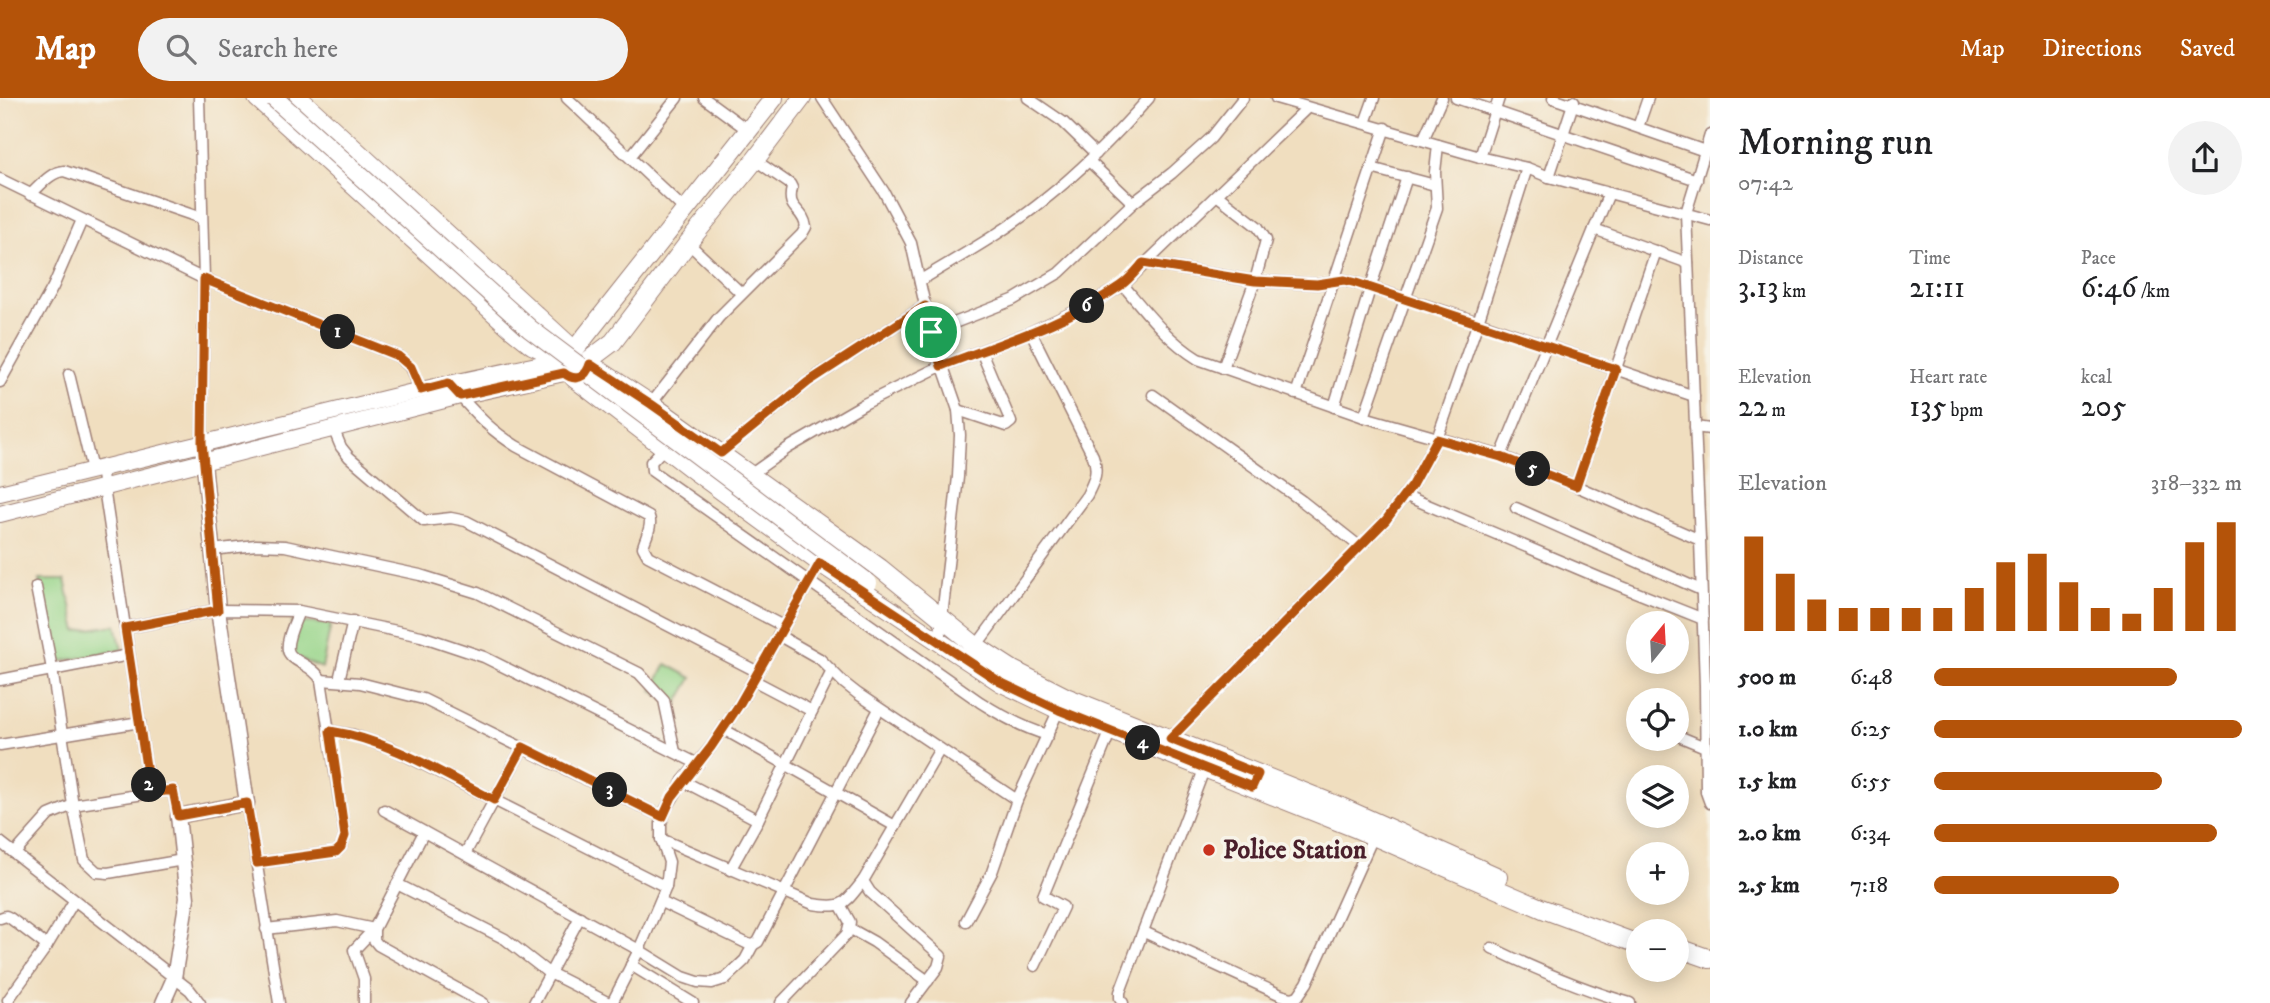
<!DOCTYPE html>
<meta charset="utf-8">
<style>
body{margin:0;font-family:"IM FELL DW Pica",serif;background:#f2f2f2;color:#202124;height:100vh;display:flex;flex-direction:column;font-size:26px;white-space:nowrap}
*{box-sizing:border-box;margin:0}
p{font-size:23px;color:#757577}
.icon{flex:none;width:38px;height:38px;fill:none;stroke:currentColor;stroke-width:2;stroke-linecap:round;stroke-linejoin:round}
.map{position:relative;flex:1;overflow:hidden}
.panel{display:flex;flex-direction:column;background:#fff;width:560px}
.panel>*{flex:none}
.needle{width:46px;rotate:18deg}
.buttons{position:absolute;left:1626px;top:513px;display:grid;gap:14px}
.buttons a{display:grid;place-items:center;width:63px;height:63px;border-radius:50%;background:#fff;box-shadow:0 4px 18px #0003;font-size:35px}
.pin{position:absolute;display:grid;place-items:center;width:60px;height:60px;color:#fff;margin:-30px;border:4px solid #fff;border-radius:50%;box-shadow:0 2px 7px #0007}
.km{position:absolute;width:35px;height:35px;margin:-18px;border-radius:50%;background:#222;color:#fff;font-size:19px;line-height:35px;text-align:center}
.round{display:grid;place-items:center;flex:none;width:74px;height:74px;border-radius:37px;background:#f2f2f2}
.overview{display:flex;align-items:center;justify-content:space-between;height:119px;padding:0 28px}
h1{font-size:38px;font-weight:600;line-height:52px}
.metrics{display:grid;grid-template-columns:repeat(3,1fr);gap:10px;height:119px;padding:7px 28px}
.metrics div{display:grid;align-content:center}
.metrics b{font-size:30px;font-weight:600}
.metrics small{font-size:19px;font-weight:400}
.metrics p{font-size:19px}
.chart{height:196px;padding:14px 28px}
.chart p{display:flex;justify-content:space-between}
.chart svg{width:100%;height:126px;margin-top:7px;stroke:#b45309;stroke-width:6}
ul{padding:0 28px;list-style:none;font-size:23px}
li{display:grid;grid-template-columns:112px 84px 1fr;align-items:center;height:52px}
li i{height:18px;border-radius:9px;background:#b45309}
header{display:flex;align-items:center;gap:42px;box-sizing:border-box;height:98px;padding:0 35px;background:#b45309;color:#fff}
header strong{font-size:33px}
nav{display:flex;gap:38px;margin-inline-start:auto;font-size:24px}
.search{width:490px;height:63px;background:#f2f2f2;display:flex;align-items:center;gap:18px;box-sizing:border-box;padding:0 24px;border-radius:38px;color:#757577;font-size:26px}
main{display:flex;flex:1;min-height:0}
.map>svg:first-child{display:block}
.green{fill:#98d58a;stroke:#717a5a;stroke-width:2}
.lines{fill:none;stroke-linecap:round;stroke-linejoin:round}
.minor-casing{stroke:#9d7e75;stroke-width:13}
.tertiary-casing{stroke:#9d7e75;stroke-width:17}
.secondary-casing{stroke:#9d7e75;stroke-width:18}
.primary-casing{stroke:#9d7e75;stroke-width:20}
.minor{stroke:#fff;stroke-width:10}
.tertiary{stroke:#fff;stroke-width:14}
.secondary{stroke:#fff;stroke-width:16}
.primary{stroke:#fff;stroke-width:18}
.primary-bridge-casing{stroke:#9d7e75;stroke-width:20;stroke-linecap:butt}
.primary-bridge{stroke:#fff;stroke-width:18}
.route-casing{stroke:#fff;stroke-width:14}
.route{stroke:#b45309;stroke-width:9}
.poi-dot{fill:#c8321e;stroke:#f7f3e8;stroke-width:2.5}
.labels{text-anchor:middle;dominant-baseline:central;stroke-width:7;stroke-linejoin:round;paint-order:stroke}
.poi-label{font-size:26px;font-weight:bold;fill:#4a1f2b;stroke:#f7f3e8;text-anchor:start}
</style>
<header>
<strong>Map</strong>
<div class="search"><svg class="icon" aria-label="search" viewBox="0 0 24 24"><circle cx="10" cy="10" r="6"/><path d="M15 15l6 6"/></svg>Search here</div>
<nav><a>Map</a><a>Directions</a><a>Saved</a></nav>
</header>
<main>
<div class="map">
<svg width="1710" height="905" viewBox="0 0 1710 905">
<rect width="100%" height="100%" fill="#f7f3e8"/>
<filter id="ink" filterUnits="userSpaceOnUse"><feTurbulence type="fractalNoise" baseFrequency=".0143" numOctaves="2"/><feDisplacementMap in="SourceGraphic" scale="14" xChannelSelector="R" yChannelSelector="G"/><feConvolveMatrix kernelMatrix="1 2 1 2 8 2 1 2 1" color-interpolation-filters="sRGB"/></filter>
<filter id="wash" filterUnits="userSpaceOnUse"><feTurbulence type="fractalNoise" baseFrequency=".00686" numOctaves="4" result="noise"/><feDisplacementMap in="SourceGraphic" scale="28" xChannelSelector="R" yChannelSelector="G"/><feGaussianBlur stdDeviation="1.57" result="paint"/><feColorMatrix in="noise" values="0 0 0 0 0 0 0 0 0 0 0 0 0 0 0 0 0 1.4 0 .05"/><feComposite in="paint" operator="in"/></filter>
<g filter="url(#wash)">
<rect width="100%" height="100%" fill="#f0debf"/>
<g class="green">
<path d="M39 482H65L77 533 116 527 122 552 57 564Z"/>
<path d="M292 524 331 526 322 570 286 556Z"/>
<path d="M666 566 692 580 677 606 652 593Z"/>
</g>
</g>
<g filter="url(#ink)">
<g class="lines">
<g class="minor-casing">
<g id="minor">
<path d="M199 0 204 181 202 345"/>
<path d="M567 0 685 112"/>
<path d="M704 0 749 33"/>
<path d="M822 0 884 94 911 145 931 234 958 312 960 337 958 379 939 545"/>
<path d="M1028 0 1063 24 1096 56"/>
<path d="M1276 0 1480 59 1527 70 1549 79 1710 122"/>
<path d="M1456 0 1697 82"/>
<path d="M1553 0 1705 53"/>
<path d="M1365 25 1374 0"/>
<path d="M1638 29 1648 0"/>
<path d="M1710 37 1686 115 1700 442 1705 587 1706 694 1710 705"/>
<path d="M1423 42 1442 0"/>
<path d="M630 59 677 0"/>
<path d="M1480 59 1499 0"/>
<path d="M1089 63 1133 105"/>
<path d="M1371 70 1435 87"/>
<path d="M1549 79 1574 3"/>
<path d="M0 81 204 181 398 258 410 269 421 292"/>
<path d="M30 97C40 88 50 74 64 73L201 120"/>
<path d="M1218 98 1258 129 1266 142 1255 183 1223 270"/>
<path d="M1594 131 1688 165"/>
<path d="M688 145 741 195"/>
<path d="M1143 165 1255 183 1317 186 1344 182 1356 185 1478 224 1694 298"/>
<path d="M921 182C962 157 1006 133 1044 102 1082 72 1117 36 1149 0"/>
<path d="M1123 187C1146 214 1167 242 1198 261L1364 319 1501 358 1576 388 1700 442"/>
<path d="M931 234 1013 202 1059 175 1133 105 1172 75 1211 40 1243 0"/>
<path d="M69 276 92 372"/>
<path d="M0 284 53 189 82 122"/>
<path d="M457 295C478 318 489 331 516 348L649 419C653 428 645 440 643 449L648 458 783 528"/>
<path d="M1296 296 1385 30"/>
<path d="M1153 297 1302 403 1359 448"/>
<path d="M651 306 719 219 802 136 806 129C803 109 786 113 792 90L790 86 755 62"/>
<path d="M1334 309 1369 194 1407 79"/>
<path d="M958 312 1006 328 1011 324 981 253"/>
<path d="M1364 319 1437 110 1435 74 1438 47"/>
<path d="M1695 329 1710 331"/>
<path d="M333 330 341 349 349 359 424 423 451 420 466 423 758 574"/>
<path d="M664 350 651 364 652 373 980 604C1002 618 1023 630 1048 637"/>
<path d="M721 355 808 284 925 208"/>
<path d="M1501 358 1609 95"/>
<path d="M101 370 150 695 173 692 178 718"/>
<path d="M747 379 788 350 864 306 941 268 1031 234 1085 209 1123 187 1307 10"/>
<path d="M1576 388 1656 153"/>
<path d="M1404 397 1600 480 1703 521"/>
<path d="M1516 410 1701 492"/>
<path d="M212 452 256 447 285 448 420 477 478 495 639 575 664 602 675 654"/>
<path d="M36 489 52 571 73 707 150 695"/>
<path d="M125 530 218 512 299 513 421 538 484 559 698 666"/>
<path d="M778 537 820 561 844 585 858 596 1017 702"/>
<path d="M974 551 1087 397C1094 383 1099 374 1093 358L1031 234"/>
<path d="M0 582 129 557"/>
<path d="M321 582 360 585 423 601 663 719"/>
<path d="M339 582 353 523"/>
<path d="M753 582 812 613"/>
<path d="M1636 620 1638 621"/>
<path d="M723 631 895 728"/>
<path d="M330 633 353 637 393 651 666 789"/>
<path d="M1676 637 1705 649"/>
<path d="M1169 642 1386 422 1412 387 1437 341 1478 224 1527 70"/>
<path d="M0 647 140 624"/>
<path d="M683 683 758 722"/>
<path d="M247 705 279 905"/>
<path d="M384 712 639 852 683 879 698 884 712 885 725 881 745 862 753 847"/>
<path d="M424 734 374 831V842L378 847 483 905"/>
<path d="M661 741 813 806C845 811 844 806 863 783"/>
<path d="M0 744 190 892 200 905"/>
<path d="M15 755 49 717 73 707 84 762 97 774 108 775 183 762"/>
<path d="M465 756 523 649"/>
<path d="M257 765 336 754 341 749 345 738 321 582C313 566 290 564 288 552 286 541 295 524 299 513"/>
<path d="M730 772 758 722 832 573"/>
<path d="M397 786 505 841 546 873 609 905"/>
<path d="M661 804 748 846 753 847 758 844 879 611"/>
<path d="M0 820 6 818 10 820 47 848"/>
<path d="M966 823 992 774 1017 702 1061 607"/>
<path d="M849 830 874 844 928 883"/>
<path d="M266 831 337 823 374 831 354 852 364 881V905"/>
<path d="M1144 834 1281 897 1292 900 1298 898 1307 885 1373 739"/>
<path d="M1492 850C1537 872 1582 891 1630 905"/>
<path d="M631 867 693 905"/>
<path d="M1035 868 1063 809 1043 798 1111 632"/>
<path d="M8 902 47 848 74 803"/>
<path d="M534 905 580 819"/>
<path d="M612 905 639 852 666 789 669 764 661 741V725L666 711 683 683 711 649 739 607 820 465"/>
<path d="M781 905 847 836 850 824 841 808"/>
<path d="M911 905 938 869 941 858 870 794 863 783 940 651"/>
<path d="M1123 905 1120 900V894L1205 669"/>
</g>
</g>
<g class="tertiary-casing">
<path id="tertiary" d="M163 905 174 880 187 800 178 718 247 705 218 512 203 355"/>
</g>
<g class="secondary-casing">
<g id="secondary">
<path d="M0 395 421 292 560 262"/>
<path d="M0 416 460 298 564 275"/>
</g>
</g>
<g class="primary-casing">
<g id="primary">
<path d="M257 0 512 231 532 247 560 260"/>
<path d="M299 0 572 250"/>
<path d="M576 250 774 0"/>
<path d="M589 262 613 244 688 145 755 62 802 0"/>
<path d="M590 266 651 306 880 470 976 548 1013 572 1066 599 1339 708 1498 779"/>
<path d="M574 280 696 374 820 465 1000 584 1059 612 1357 731 1543 811 1638 846"/>
<path d="M1676 849 1710 861"/>
</g>
</g>
<use href="#minor" class="minor"/>
<use href="#tertiary" class="tertiary"/>
<use href="#secondary" class="secondary"/>
<use href="#primary" class="primary"/>
<g class="primary-bridge-casing">
<path id="primary-bridge" d="M274 0 530 231 868 485"/>
</g>
<use href="#primary-bridge" class="primary-bridge"/>
</g>
</g>
<g class="lines" filter="url(#ink)">
<g class="route-casing">
<path id="route" d="M1143 165 1255 183 1317 186 1344 182 1356 185 1616 271 1576 388 1501 359 1437 341 1412 387 1386 422 1170 641 1258 676 1252 689 1059 612 1000 584 820 465 739 607 711 649 672 699 663 719 523 649 494 702C441 675 389 642 330 633L345 738 341 749 336 754 257 765 247 705 178 718 173 692 150 695 125 530 218 512 202 345 204 181 398 258 411 269 421 292 448 285 460 298 564 275C575 284 586 280 590 266L651 306 721 355 808 284 925 208 941 268C1001 245 1067 225 1120 188 1129 182 1136 173 1143 165Z"/>
</g>
<use href="#route" class="route"/>
</g>
<circle class="poi-dot" cx="1209" cy="752" r="7"/>
<g class="labels">
<g class="poi-label">
<text x="1223" y="752">Police Station</text>
</g>
</g>
</svg>
<div class="buttons">
<a><svg class="needle" viewBox="-14 -14 28 28"><path d="M0-13l5 13h-10z" fill="#e53935"/><path d="M0 13l5-13h-10z" fill="#757577"/></svg></a>
<a><svg class="icon" aria-label="locate" viewBox="0 0 24 24"><circle cx="12" cy="12" r="6"/><path d="M12 2v4M12 18v4M2 12h4M18 12h4"/></svg></a>
<a><svg class="icon" aria-label="layers" viewBox="0 0 24 24"><path d="M12 4l9 5-9 5-9-5zM3 14l9 5 9-5"/></svg></a>
<a>+</a>
<a>−</a>
</div>
<div class="pin" style="left:931px;top:234px;background:#1e9e55"><svg class="icon" aria-label="arrive" viewBox="0 0 24 24"><path d="M6 21V4h12l-3 4 3 4H6"/></svg></div>
<b class="km" style="left:338px;top:234px">1</b>
<b class="km" style="left:149px;top:687px">2</b>
<b class="km" style="left:610px;top:692px">3</b>
<b class="km" style="left:1143px;top:645px">4</b>
<b class="km" style="left:1533px;top:371px">5</b>
<b class="km" style="left:1087px;top:208px">6</b>
</div>
<section class="panel">
<div class="overview"><div><h1>Morning run</h1><p>07:42</p></div><a class="round"><svg class="icon" aria-label="share" viewBox="0 0 24 24"><path d="M12 15V3M7 8l5-5 5 5M5 13v7h14v-7"/></svg></a></div>
<div class="metrics">
<div><p>Distance</p><b>3.13<small> km</small></b></div>
<div><p>Time</p><b>21:11</b></div>
<div><p>Pace</p><b>6:46<small> /km</small></b></div>
</div>
<div class="metrics">
<div><p>Elevation</p><b>22<small> m</small></b></div>
<div><p>Heart rate</p><b>135<small> bpm</small></b></div>
<div><p>kcal</p><b>205</b></div>
</div>
<div class="chart"><p><span>Elevation</span>318–332 m</p>
<svg viewBox="0 0 160 44" preserveAspectRatio="none"><path d="M5 44V11M15 44V24M25 44V33M35 44V36M45 44V36M55 44V36M65 44V36M75 44V29M85 44V20M95 44V17M105 44V27M115 44V36M125 44V38M135 44V29M145 44V13M155 44V6"/></svg>
</div>
<ul>
<li><b>500 m</b>6:48<i style="width:79%"></i></li>
<li><b>1.0 km</b>6:25<i style="width:100%"></i></li>
<li><b>1.5 km</b>6:55<i style="width:74%"></i></li>
<li><b>2.0 km</b>6:34<i style="width:92%"></i></li>
<li><b>2.5 km</b>7:18<i style="width:60%"></i></li>
</ul>
</section>
</main>
